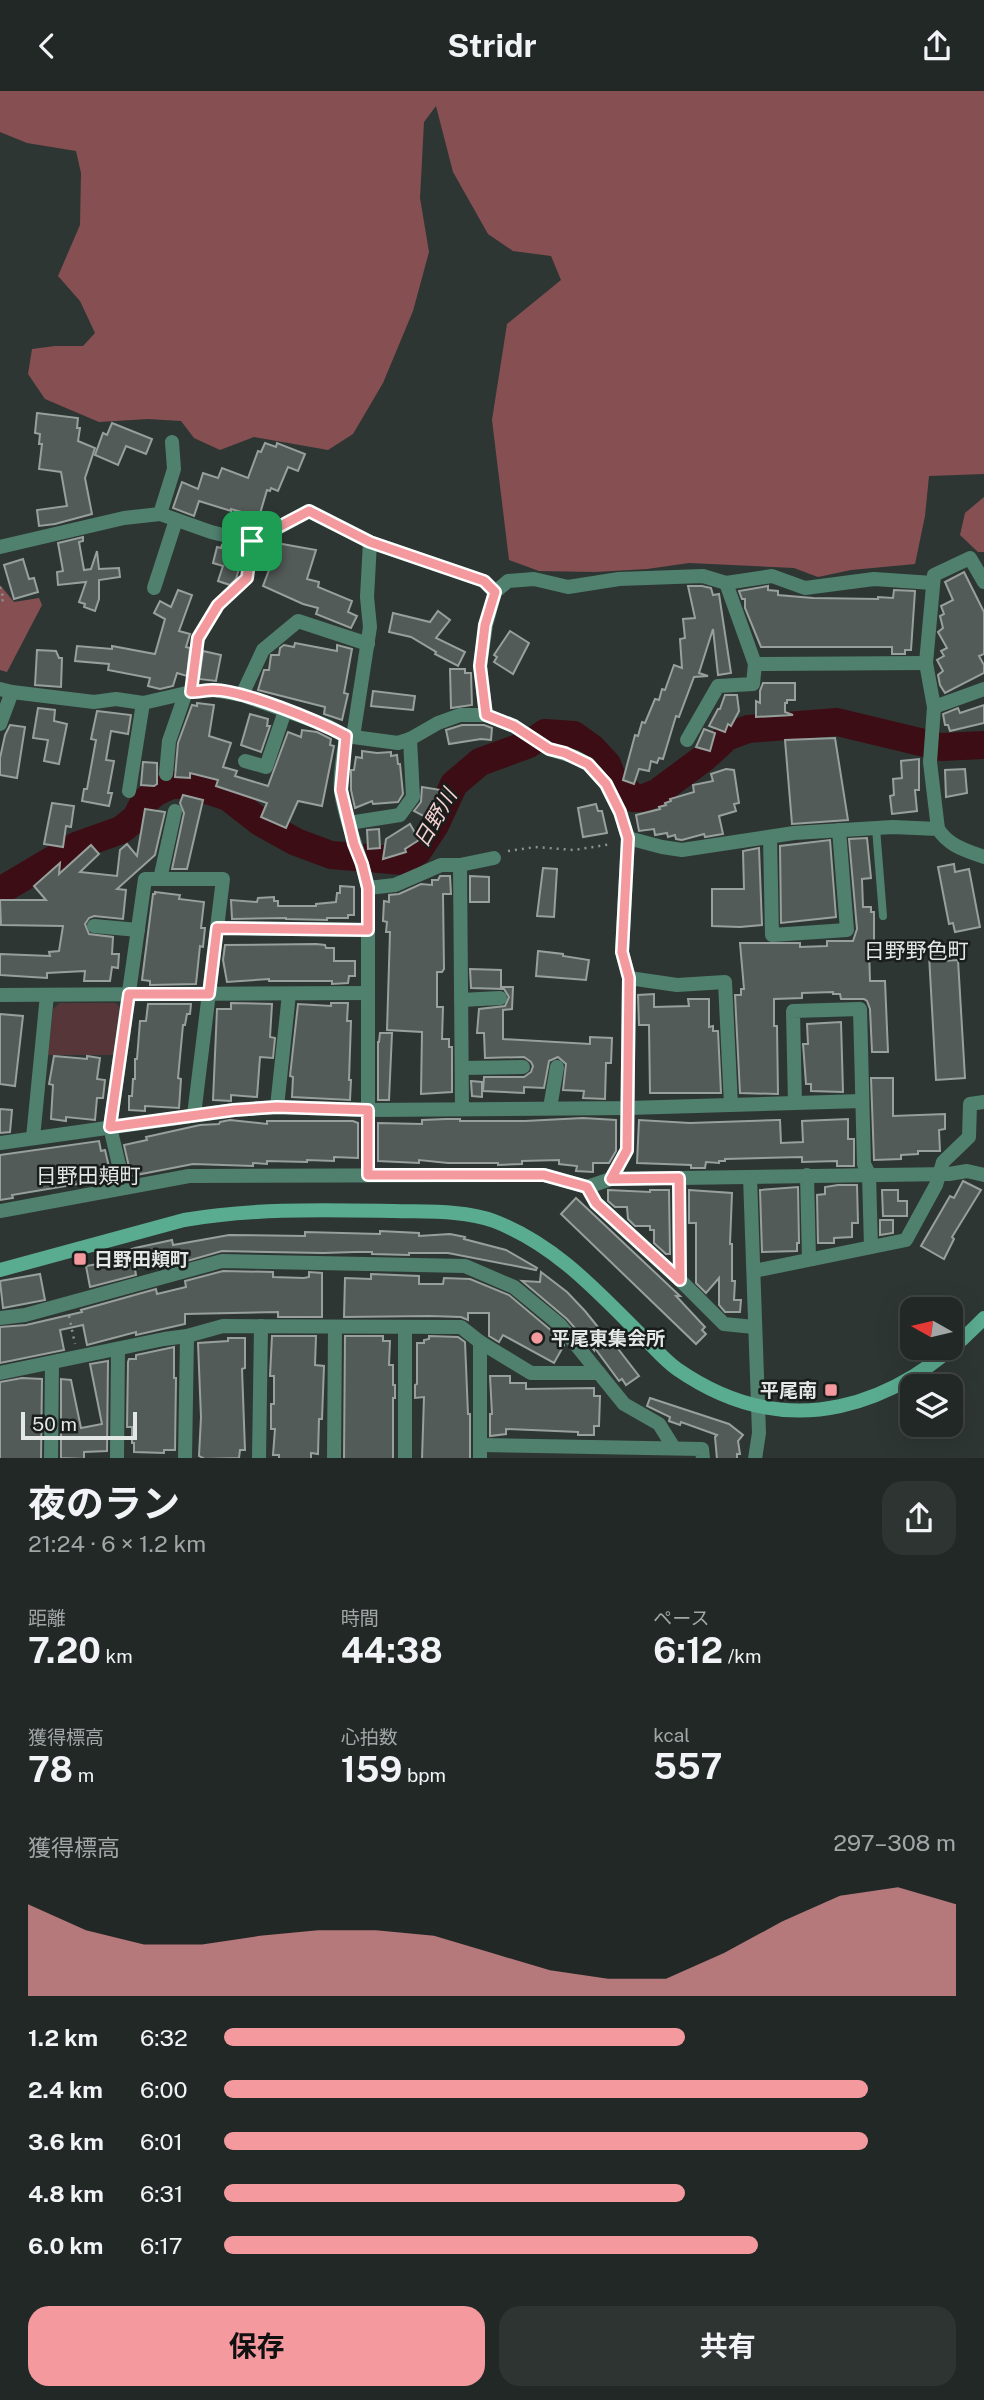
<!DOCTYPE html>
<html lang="ja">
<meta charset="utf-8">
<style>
body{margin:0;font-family:"Public Sans","Noto Sans JP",sans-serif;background:#2e3432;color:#f1f3f6;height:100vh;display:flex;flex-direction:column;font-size:26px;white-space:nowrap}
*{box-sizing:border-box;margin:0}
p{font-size:23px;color:#a2a6a7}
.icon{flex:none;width:38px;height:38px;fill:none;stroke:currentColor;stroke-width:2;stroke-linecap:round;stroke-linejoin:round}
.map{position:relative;height:1367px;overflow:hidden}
.side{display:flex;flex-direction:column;background:#222826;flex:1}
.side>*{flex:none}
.needle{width:46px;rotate:278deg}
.fabs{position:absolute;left:900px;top:1206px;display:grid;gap:14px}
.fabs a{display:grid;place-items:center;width:63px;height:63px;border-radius:14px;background:#222826;box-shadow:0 7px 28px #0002,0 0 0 2px #3f4443;font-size:35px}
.scale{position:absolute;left:21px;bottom:18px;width:116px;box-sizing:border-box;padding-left:7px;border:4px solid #e3e8e6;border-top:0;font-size:19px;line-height:24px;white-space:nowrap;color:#e3e8e6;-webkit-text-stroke:5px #191d1b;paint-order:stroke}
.pin{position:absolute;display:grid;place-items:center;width:60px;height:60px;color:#fff;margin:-30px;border-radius:14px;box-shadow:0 4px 10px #0006}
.round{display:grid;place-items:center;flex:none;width:74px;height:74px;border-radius:21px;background:#2e3432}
.overview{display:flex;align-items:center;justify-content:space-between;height:119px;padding:0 28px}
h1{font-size:38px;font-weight:700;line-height:52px}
.stats{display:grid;grid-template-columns:repeat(3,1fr);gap:10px;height:119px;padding:7px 28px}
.stats div{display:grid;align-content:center}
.stats b{font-size:35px;font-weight:700}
.stats small{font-size:19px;font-weight:400}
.stats p{font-size:19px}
.chart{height:196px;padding:14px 28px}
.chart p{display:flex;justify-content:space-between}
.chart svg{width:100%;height:126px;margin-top:7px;fill:#f49a9f;opacity:.7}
.primary-button{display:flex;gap:14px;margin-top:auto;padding:14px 28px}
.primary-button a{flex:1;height:80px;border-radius:21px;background:#f49a9f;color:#111;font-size:28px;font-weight:700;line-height:80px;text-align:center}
.primary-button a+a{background:#2e3432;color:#f1f3f6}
ul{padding:0 28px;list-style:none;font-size:23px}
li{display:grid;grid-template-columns:112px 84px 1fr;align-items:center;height:52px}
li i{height:18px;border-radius:9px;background:#f49a9f}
header{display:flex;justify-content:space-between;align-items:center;height:91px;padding:0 28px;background:#222826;font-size:32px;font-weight:700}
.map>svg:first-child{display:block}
.green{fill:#563638}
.forest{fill:#865053}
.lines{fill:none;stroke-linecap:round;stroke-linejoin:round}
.river{stroke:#3c0d14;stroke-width:28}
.building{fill:#535b58;stroke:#97a09c;stroke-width:2}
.path{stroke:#8c9390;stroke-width:2.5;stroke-dasharray:2 5;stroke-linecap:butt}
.lane{stroke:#50816f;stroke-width:8}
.street{stroke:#50816f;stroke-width:14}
.secondary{stroke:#5aac90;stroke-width:14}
.route-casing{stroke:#fff;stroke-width:14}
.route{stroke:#f49a9f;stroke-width:9}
.poi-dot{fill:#f49a9f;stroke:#191d1b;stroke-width:2.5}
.labels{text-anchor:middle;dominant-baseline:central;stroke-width:5;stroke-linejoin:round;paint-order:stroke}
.poi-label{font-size:19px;font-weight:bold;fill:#e3e8e6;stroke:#191d1b;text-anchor:start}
.water-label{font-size:21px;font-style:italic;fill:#f6d1d2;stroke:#191d1b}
.neighbourhood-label{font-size:21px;fill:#e3e8e6;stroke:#191d1b}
</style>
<header><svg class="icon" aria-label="back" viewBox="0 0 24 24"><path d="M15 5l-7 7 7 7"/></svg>Stridr<svg class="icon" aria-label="share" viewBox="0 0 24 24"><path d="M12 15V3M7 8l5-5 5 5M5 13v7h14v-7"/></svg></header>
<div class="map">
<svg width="984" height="1368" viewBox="0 0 984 1368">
<rect width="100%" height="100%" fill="#2e3633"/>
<path class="green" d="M60 912H115L120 916 113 964H48L53 918Z"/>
<g class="forest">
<path d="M0 0H984V383L929 385 925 425 915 473 851 479 818 486 794 477 689 472 647 478 595 481 539 480 509 469 492 329 507 233 561 189 551 165 513 160 488 143 453 81 436 15 424 31 420 107 429 161 413 220 383 292 353 343 328 359 254 346 220 359 194 347 181 330 148 328 99 331 45 308 28 283 32 258 55 255H83L95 242 80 210 58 185 80 134 81 82 76 60 27 52 0 41Z"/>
<path d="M984 406V461H978L960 444 965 422Z"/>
<path d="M0 494 14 511 39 507 42 514 7 581 0 579Z"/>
</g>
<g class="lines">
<path class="river" d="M0 800 76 755 121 739 136 727 144 711 156 701 172 694H191L228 706 260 731 296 751 331 764 403 770 418 760 435 734 454 693 480 671 529 653 545 642 574 644 592 657 607 673 612 686 634 707H644L658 701 704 667 727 646 748 638 837 631 941 656 984 654"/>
</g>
<g class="building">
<path d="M37 322 78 327 77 337H80L78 350 95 357 85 387 92 423 55 433 39 435 37 419 67 415 61 381 39 378 42 353H39L40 343 35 342Z"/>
<path d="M112 332 152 348 146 363 126 355 118 374 95 364 103 342 107 344Z"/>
<path d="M265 352 276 356 277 352 305 363 298 380 288 376 278 400 271 397 270 400 267 399 259 426 231 418V420L199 410 194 425 173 417 182 391 198 398 203 382 218 387 222 377 248 387 258 360 261 361Z"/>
<path d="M83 446V450L79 451 84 479 91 478 97 460 99 478 119 477 120 486 99 489V508L95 520 84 516 85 513 79 511 86 491 58 494 57 481 63 480 58 452Z"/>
<path d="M271 451 316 459 307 488 319 491 318 496 352 510 348 521 357 525 351 537 316 523 318 517 303 513 263 495 269 479 255 476 258 459Z"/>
<path d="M222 454 244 459 242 474H240L236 488 230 494 218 490 223 475 213 472 217 456 221 457Z"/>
<path d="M23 468 29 488 34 487 38 501 14 508 4 474Z"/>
<path d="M964 481 984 521V563L979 565 984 574V582L945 602 940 594 938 584 943 580 937 569 944 565 941 560 947 557 938 541 943 537 940 525 944 523 941 515 953 509 945 491Z"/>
<path d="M688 495H702L711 497 713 504 719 503 731 582 718 584 713 538 699 582 708 585 694 586 679 626 676 625 663 668 659 667 657 672 651 670 649 680 639 678 634 693 623 689 635 644 638 645 642 631 645 632 655 608 659 609 662 598 665 599 674 574 682 577 680 548 685 547 683 528 695 527Z"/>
<path d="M768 495V499L778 500V504L813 507 878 508V506L893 507 894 499 915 500 911 559H905V563H892V556H761L745 517V508H742L739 500Z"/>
<path d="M178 499 192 504 179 540 190 543 186 556 190 557 187 585 177 582 173 595 160 598 148 595 150 587 108 579 109 573 75 570 77 555 112 558V555L155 563 165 528 154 522 160 510 171 516Z"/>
<path d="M438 520 450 529 436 547 465 561 458 575 435 563 436 561 411 546 389 541 393 522 430 531Z"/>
<path d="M510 540 529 552 513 583 494 571 497 566 494 564Z"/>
<path d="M295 552 337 560V554L352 558 344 602 348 603 342 629 324 623 325 616 258 599 264 579H269L271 564H279L280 557 284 554 294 556Z"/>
<path d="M37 559 56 560 59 567H62L61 596 35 594Z"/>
<path d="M203 560 221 564 216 590 199 588Z"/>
<path d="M450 578H465V582H471L472 614 451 617Z"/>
<path d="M763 592H795V609H787V612H785V621L793 624 756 626V610L760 612V600Z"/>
<path d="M373 600 415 605 413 619 371 615Z"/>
<path d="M725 604H737L739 620 731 635 728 633 725 641 709 635 718 618H720Z"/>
<path d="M197 612 214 614 209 645 231 652 223 676 237 680 235 685 268 695 288 641 301 646 302 639 317 641 331 648 330 654 334 655 322 715 298 710 286 737 261 726 267 712 216 695 218 689 190 682V687L175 686 178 652 192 614 197 615Z"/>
<path d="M984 614V632L950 640 948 634H945L943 623 958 617 960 622Z"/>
<path d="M38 617 55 619 54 630 67 633 59 673 44 670 48 649 33 647Z"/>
<path d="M97 620 131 624 128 643 111 640 106 669 114 670 108 702H112L109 715 82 710 84 698H87L96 649 91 648Z"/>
<path d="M250 623 268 628 267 635H270L261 661 241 654Z"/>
<path d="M10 634 25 636 17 687 0 684V667L5 644Z"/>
<path d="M462 634H484L492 637 491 649 481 648 449 653 446 639Z"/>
<path d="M704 638 715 642 710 660 696 656Z"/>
<path d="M835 647 848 729 792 733 785 649Z"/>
<path d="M362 660 377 662 391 661V665L397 664 398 673H400L403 703 398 711 373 713 372 710 355 717 351 699V679H354L356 666 362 667Z"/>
<path d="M919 668V699H915L917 720 892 723 890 705 894 704 893 688 902 687 901 670Z"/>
<path d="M143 671 157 672V693L154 695 141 694Z"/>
<path d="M726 678 734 679 739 712 734 713 736 720 719 725 723 743 705 746 704 743 682 749 676 748 675 744 668 746 667 742 655 744 654 738 639 740 636 724 660 718 659 716 666 714 665 712 671 710 670 708 694 701 693 694 713 690 711 683Z"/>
<path d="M965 678 967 702 946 706 945 679Z"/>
<path d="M422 696 453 701 452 705 440 707 439 715 431 729 414 720 421 711Z"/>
<path d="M183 704 203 709 187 778H172L184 722 180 712Z"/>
<path d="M52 712 74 715 71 736 66 735 63 756 44 753Z"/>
<path d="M596 713 598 720H602L607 742 583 746 578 717Z"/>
<path d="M145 718 165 721 155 764 117 798 126 799 123 828 94 825 89 827 85 833 89 843 113 846 112 863H119L118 877 112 876 110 890H84L85 880 47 882V887L0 884V863L50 865 49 861 59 860 63 835 1 834 0 809H46L34 795 60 772 59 783 91 754 99 763 80 781 117 785 120 759 127 753 137 765Z"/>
<path d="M410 733 419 749 405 758 406 761 383 768 386 748Z"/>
<path d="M379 738 380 757 368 758 367 739Z"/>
<path d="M867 747 871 787 862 788 863 816H871V821H874V858H869L870 890H885L888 961H872L870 918 867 910 864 908H841L840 903H833V901L802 902V907L774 908V935H777L778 1003 740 1002 735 904H741V898H744L740 852H800V856L827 855V850H853L857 838 849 748Z"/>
<path d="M830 749 836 826 781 832 780 755Z"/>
<path d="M759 757 762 834 740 836 712 835V798H744L743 760Z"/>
<path d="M954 773 955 781 969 778 980 836 955 841 953 832 949 833 938 776Z"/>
<path d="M543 777 557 778 554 826 537 825Z"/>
<path d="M440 785H450L451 803H443L444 878 442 881H437V916H443L442 948H449V956H452V1001L421 1003 422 941 387 939 390 841H386L387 831 383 830 384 810 389 811V804L399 803 421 793 432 794V789H438Z"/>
<path d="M470 785 489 786V811H470Z"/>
<path d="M340 795 354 796V824H348V827H327V829L286 828V827L232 828 231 809 257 811 258 807 274 806V810H278V815H316V813L336 811 337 802H340Z"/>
<path d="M155 801 180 804 179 808 204 811 201 837H205L203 856 200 855 196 893 150 894V890L142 889 153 803H155Z"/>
<path d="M316 853 325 854 326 857H334V870H355V885H349L348 892 332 893V890H269V888L227 891 223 869 225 854Z"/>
<path d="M538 860 563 863V865L589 869 586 889 536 885Z"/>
<path d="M941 863 942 870 958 869 965 987 936 989 929 864Z"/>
<path d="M470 878 501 879V896H513L512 918 503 919V948L590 953V946L612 947 611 972H606L605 1008 583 1007 584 1000 563 999 566 973 558 966 549 970 544 997 524 996V1002L483 1000 484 986H524L531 981 533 975 531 971 524 966 485 967 484 942H477L479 918 505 915 509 906 504 898 471 897Z"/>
<path d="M654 903V916L689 915 688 908H709V936L713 935V940H718L721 1002H650L649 934H639L638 904Z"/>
<path d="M231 912 272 913 270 946 275 947 273 967 260 966 257 1006 231 1004V1010L213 1009 217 918H231Z"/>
<path d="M331 912H348L347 930H351L349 989H351L350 1009 292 1006 293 986 290 985 298 913 331 915Z"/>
<path d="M148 913H191L190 923H187L185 934H183L178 987 181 988 179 1017 145 1015V1020L129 1019V1005H132L133 988H135V968H137L140 930H146Z"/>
<path d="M0 923 23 925 15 995 0 993Z"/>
<path d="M841 931 843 1001 811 1000V993H806L804 966 803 953H808L807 933Z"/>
<path d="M380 942H392L389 1009H378V951H379Z"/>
<path d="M54 965 87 968V965L100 967 97 988 105 989 103 1007H97L95 1029 66 1026V1030L51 1028 53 994 49 993Z"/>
<path d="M871 987H893V1025L945 1023V1038L939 1039 940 1060H918V1063L901 1064V1068L874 1069Z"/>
<path d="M471 990 482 991V1006L472 1005Z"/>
<path d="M0 1018 12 1019 10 1041 0 1042Z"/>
<path d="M583 1027 616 1029V1060L609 1072H593V1081L576 1080 577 1075 559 1073V1069L522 1070V1073L498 1074V1072H448L419 1069V1072L378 1070V1032L422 1033V1029L446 1028H460V1030H525Z"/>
<path d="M848 1028V1048H854V1075H837V1070L802 1071V1066L725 1068V1070H719V1072L706 1071 705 1077H691V1074L637 1072 639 1029 690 1032 778 1029H780L781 1052 803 1051 802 1030Z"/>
<path d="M230 1029 267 1033V1030H353L358 1032V1067L334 1066V1070L307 1069V1071L267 1070V1073L253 1072V1075L193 1073 131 1085 124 1054 147 1049 146 1046 200 1034 219 1033 220 1031Z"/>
<path d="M99 1050 101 1060 105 1059 111 1084 108 1085V1088L12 1104 13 1107 0 1109V1064Z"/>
<path d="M963 1090 981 1099 952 1146 954 1148 944 1168 921 1155 950 1105 954 1107Z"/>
<path d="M838 1094H857L858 1132H852V1146L834 1147V1152H818L817 1104 825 1103V1096Z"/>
<path d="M798 1096 799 1152H797V1160L762 1161 760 1099Z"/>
<path d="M608 1099 650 1101V1099H669L670 1163H666L654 1152V1139H650V1135H635L628 1128 627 1116H615L608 1110Z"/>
<path d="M689 1099 732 1102 730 1153H732V1190H735L734 1209H741L740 1221H725L719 1214V1187L706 1202 696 1192V1132H689Z"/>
<path d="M882 1099H898V1110H907V1125H883Z"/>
<path d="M576 1107 680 1205H676L705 1236 702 1239 706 1243 696 1253 561 1123Z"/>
<path d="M880 1129H893V1142L880 1144Z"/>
<path d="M380 1140 419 1142V1145L450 1143 465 1146 464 1148 506 1159 537 1177 536 1179 448 1162H409V1164L372 1163V1161H355L323 1162 222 1160 180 1172 179 1168 135 1178 136 1184 90 1196 86 1175 115 1170 113 1164 135 1157 172 1149 173 1154 229 1144 305 1145V1141L380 1143Z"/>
<path d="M223 1180 273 1181V1186L304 1187 309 1186V1181L322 1182V1226H278V1221L185 1223V1233L136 1244V1241L87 1254 83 1234 60 1239 64 1259 0 1272V1236L26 1234 82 1221 81 1219 156 1198 157 1203 186 1196 185 1190Z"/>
<path d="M541 1181 567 1201 585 1220 610 1251 612 1250 639 1285 626 1294 622 1288 619 1290 594 1256V1259L567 1228 522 1190 540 1191Z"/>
<path d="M40 1183 45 1209 3 1217 0 1190Z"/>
<path d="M371 1183 419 1185V1193H443L444 1187 470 1188 509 1204 553 1241 564 1254 554 1272 503 1244 499 1251 489 1245V1222H468V1229L461 1226 429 1225 344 1226 345 1187 371 1188Z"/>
<path d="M272 1245H316L315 1274 324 1275 322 1328H319L318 1363 311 1362V1368H279V1364H273L275 1338H271V1313H274V1285H270Z"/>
<path d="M345 1245H383V1250H390L389 1274H393V1294H395V1307H393V1368H344Z"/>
<path d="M429 1245 458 1246 465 1251 468 1323H470V1368H422L424 1306 415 1307V1294L417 1293V1252H424V1249L429 1248Z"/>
<path d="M228 1247H245V1277L242 1278 245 1359H240L239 1367 205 1368 199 1365 201 1326 198 1252 228 1250Z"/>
<path d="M174 1256V1287H176L175 1359H164V1362L134 1361V1352H132V1336H127L128 1271 129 1268H136V1264Z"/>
<path d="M108 1270 107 1360 84 1361V1368L61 1367V1288L71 1289 81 1337 102 1333 90 1273Z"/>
<path d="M490 1285H510V1292H526V1298L594 1297V1305H600L599 1335H594V1344H578V1341L506 1338V1343L490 1345V1323H492Z"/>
<path d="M22 1287 42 1288 41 1368H0V1291Z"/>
<path d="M650 1307 729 1333 743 1344 738 1350 740 1363H737V1368H717L715 1346 717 1344 681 1331 680 1334 669 1330 670 1326 647 1315Z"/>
</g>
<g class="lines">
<g class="path">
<path d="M0 496 4 509 0 510"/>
<path d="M508 760 535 756 574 759 612 753"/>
<path d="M69 1225 75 1253"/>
</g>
<g class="lane">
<path d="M191 601 198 547 218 514 247 487 252 451"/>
<path d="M876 737 883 825"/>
</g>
<g class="street">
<path d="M160 423 174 378 172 351"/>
<path d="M0 456 124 427 160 423 211 441 252 451 309 420 370 451 484 490 495 501"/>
<path d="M154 497 176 429"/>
<path d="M755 573 926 572"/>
<path d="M0 598 12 601 94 611 116 608 143 612 191 601 214 599 242 604 328 635 346 645 398 652 410 648 438 632 460 624H486L514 635 549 658 575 666 588 673 606 693 620 721 628 747 662 756 682 759 794 742 893 736 938 738C949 755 965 759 984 766"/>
<path d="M242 604 263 559 298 530 368 553"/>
<path d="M934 616 984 598"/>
<path d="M486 624 480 575 486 534 495 501 508 490 534 488 568 496 619 488 703 485 726 492 772 485 805 497 874 488 933 492"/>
<path d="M0 633 12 601"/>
<path d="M346 645C344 662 339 683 341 700 345 734 362 764 368 797V1084"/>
<path d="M353 646 370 536 367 506 370 451"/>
<path d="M687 649 718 595 753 593 755 573 726 492"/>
<path d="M245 670 266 676 285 620"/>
<path d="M166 683 169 650 185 604"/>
<path d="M129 700 143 612"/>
<path d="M349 732 400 724 413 706 410 648"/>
<path d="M938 738 930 671 934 616 926 572 934 484 970 467 984 491"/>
<path d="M770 746 772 844 847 839 839 739"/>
<path d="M460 774 462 1018"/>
<path d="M160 788 175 720"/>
<path d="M368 797 395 794 441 774H460L494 767"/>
<path d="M94 835 138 839"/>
<path d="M217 837 368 839"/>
<path d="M629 887 677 894 725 891 731 1014"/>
<path d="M0 904 368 902"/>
<path d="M461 909 500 907"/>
<path d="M462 977 523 976"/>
<path d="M795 1012 793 920 860 918 864 1073 869 1083 871 1156"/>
<path d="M277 1016 289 903"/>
<path d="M550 1017 557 976"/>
<path d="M33 1047 47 904"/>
<path d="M0 1052 234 1019 277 1016 368 1019 628 1017 862 1010"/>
<path d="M807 1084 809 1168"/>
<path d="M750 1086 759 1342 755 1368"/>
<path d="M679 1087 680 1189"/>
<path d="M611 1088 627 1059 629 887 622 861 628 747"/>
<path d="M124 1095 110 1036 145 788H223L194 1024"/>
<path d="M587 1096 596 1112 680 1189 724 1233 754 1236"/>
<path d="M0 1120 189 1085 544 1084 587 1096 611 1088 949 1083 967 1080 984 1084"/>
<path d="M754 1180 906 1149 936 1094 943 1071 969 1046 970 1013 984 1011"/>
<path d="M0 1227 25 1224 222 1170 465 1175 514 1196 560 1234 624 1313 659 1333 674 1357"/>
<path d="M405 1236V1368"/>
<path d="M480 1251V1368"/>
<path d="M0 1282 164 1248 187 1245 223 1235 461 1236 480 1251 531 1282H599"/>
<path d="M480 1354 702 1358 703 1368"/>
<path d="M51 1368 52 1272"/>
<path d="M117 1368 118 1258"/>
<path d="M185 1368 187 1245"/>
<path d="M259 1368 261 1235"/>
<path d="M334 1368 335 1236"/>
</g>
<path class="secondary" d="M0 1179 184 1129C253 1117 325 1119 394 1120 426 1121 464 1119 494 1130 554 1153 595 1198 639 1242 652 1254 664 1269 677 1278 788 1355 898 1317 984 1227"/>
</g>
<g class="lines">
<g class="route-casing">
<path id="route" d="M309 420 370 451 484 490 495 501 485 534 480 575 486 624 514 635 549 658 565 662 588 673 606 693 620 721 628 747 622 861 629 887 627 1059 611 1088 679 1087 680 1189 596 1112 587 1096 544 1084H368V1019L277 1016 234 1019 110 1036 129 903H209L217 837 368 839V797L362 773 354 753 341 699 346 645C318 630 243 599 213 599 206 599 198 601 191 601L198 547 218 514 247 487 252 450Z"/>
</g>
<use href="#route" class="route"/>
</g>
<g class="poi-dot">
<rect x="73" y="1161" width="14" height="14" rx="3.5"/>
<circle cx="537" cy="1247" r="7"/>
<rect x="824" y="1292" width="14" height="14" rx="3.5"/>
</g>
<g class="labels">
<g class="poi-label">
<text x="94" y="1168">日野田頬町</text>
<text x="551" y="1247">平尾東集会所</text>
<text x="817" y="1299" text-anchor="end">平尾南</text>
</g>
<g class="water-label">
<text transform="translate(435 727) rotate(-60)">日野川</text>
</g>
<g class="neighbourhood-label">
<text x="916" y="859">日野野色町</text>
<text x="88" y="1084">日野田頬町</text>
</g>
</g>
</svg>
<div class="fabs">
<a><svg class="needle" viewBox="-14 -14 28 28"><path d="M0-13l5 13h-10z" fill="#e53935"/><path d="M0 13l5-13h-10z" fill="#a2a6a7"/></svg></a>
<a><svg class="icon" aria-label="layers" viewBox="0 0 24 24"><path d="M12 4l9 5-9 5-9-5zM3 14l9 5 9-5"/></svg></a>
</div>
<div class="scale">50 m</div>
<div class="pin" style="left:252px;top:450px;background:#1e9e55"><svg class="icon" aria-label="arrive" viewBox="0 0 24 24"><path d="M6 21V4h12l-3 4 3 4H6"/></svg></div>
</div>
<section class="side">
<div class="overview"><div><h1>夜のラン</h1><p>21:24 · 6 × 1.2 km</p></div><a class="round"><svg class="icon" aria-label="share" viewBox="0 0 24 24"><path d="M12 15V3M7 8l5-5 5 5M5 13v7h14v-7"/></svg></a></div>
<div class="stats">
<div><p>距離</p><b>7.20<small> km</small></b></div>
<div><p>時間</p><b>44:38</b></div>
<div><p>ペース</p><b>6:12<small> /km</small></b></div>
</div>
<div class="stats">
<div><p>獲得標高</p><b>78<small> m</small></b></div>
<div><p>心拍数</p><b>159<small> bpm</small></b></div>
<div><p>kcal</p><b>557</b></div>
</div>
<div class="chart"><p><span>獲得標高</span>297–308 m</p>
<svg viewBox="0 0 160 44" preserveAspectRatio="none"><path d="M0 44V12L10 21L20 26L30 26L40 23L50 21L60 21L70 23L80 29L90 35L100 38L110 38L120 29L130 18L140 9L150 6L160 12V44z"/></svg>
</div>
<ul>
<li><b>1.2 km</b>6:32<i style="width:63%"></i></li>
<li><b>2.4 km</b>6:00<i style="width:88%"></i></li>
<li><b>3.6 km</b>6:01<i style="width:88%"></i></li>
<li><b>4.8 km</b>6:31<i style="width:63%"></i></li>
<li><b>6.0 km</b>6:17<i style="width:73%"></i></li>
</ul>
<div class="primary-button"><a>保存</a><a>共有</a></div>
</section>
